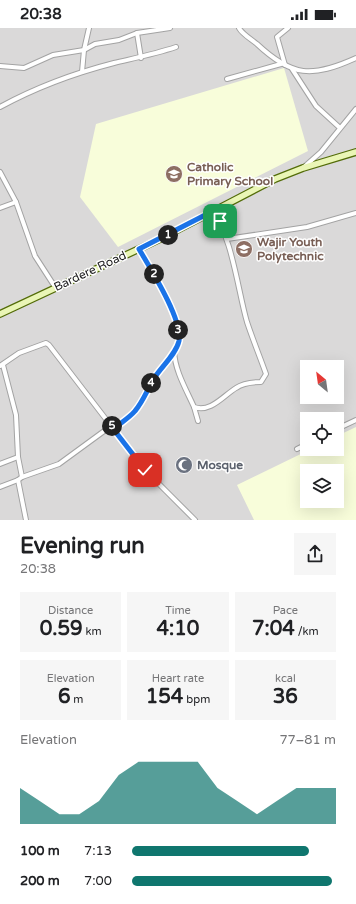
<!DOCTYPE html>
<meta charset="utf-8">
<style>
body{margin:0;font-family:"Varela Round",sans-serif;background:#f6f6f6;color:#202124;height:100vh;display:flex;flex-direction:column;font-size:15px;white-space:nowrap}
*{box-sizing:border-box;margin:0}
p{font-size:13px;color:#757577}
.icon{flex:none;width:22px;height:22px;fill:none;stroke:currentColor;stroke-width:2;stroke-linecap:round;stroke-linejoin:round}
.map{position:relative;height:492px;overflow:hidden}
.details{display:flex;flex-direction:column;background:#fff;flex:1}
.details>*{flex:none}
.needle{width:26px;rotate:331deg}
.buttons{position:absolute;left:300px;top:332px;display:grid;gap:8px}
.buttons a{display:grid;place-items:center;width:44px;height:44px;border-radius:0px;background:#fff;box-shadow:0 4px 16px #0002;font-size:20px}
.pin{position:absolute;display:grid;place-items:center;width:34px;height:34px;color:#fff;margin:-17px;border-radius:8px;box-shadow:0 2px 6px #0006}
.km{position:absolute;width:20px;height:20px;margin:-10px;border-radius:50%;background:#222;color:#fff;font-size:11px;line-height:20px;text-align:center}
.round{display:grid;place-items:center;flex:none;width:42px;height:42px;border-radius:0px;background:#f6f6f6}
.headline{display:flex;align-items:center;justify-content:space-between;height:68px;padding:0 20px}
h1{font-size:22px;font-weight:700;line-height:30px}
.stats{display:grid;grid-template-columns:repeat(3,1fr);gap:6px;height:68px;padding:4px 20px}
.stats div{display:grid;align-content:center;border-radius:0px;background:#f6f6f6;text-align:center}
.stats b{font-size:20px;font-weight:700}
.stats small{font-size:11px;font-weight:400}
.stats p{font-size:11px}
.chart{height:112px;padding:8px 20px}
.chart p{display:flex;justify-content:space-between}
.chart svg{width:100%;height:72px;margin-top:4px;fill:#0f766e;opacity:.7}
ul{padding:0 20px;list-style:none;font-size:13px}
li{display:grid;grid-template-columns:64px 48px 1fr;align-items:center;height:30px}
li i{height:10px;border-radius:5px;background:#0f766e}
.status{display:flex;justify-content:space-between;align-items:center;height:28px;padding:0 20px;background:#fff;direction:ltr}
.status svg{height:11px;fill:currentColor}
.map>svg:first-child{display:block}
.residential{fill:#dad9d9;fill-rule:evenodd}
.education{fill:#f8fdda;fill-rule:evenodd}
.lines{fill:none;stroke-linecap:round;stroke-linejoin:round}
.street-casing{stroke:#a3a3a3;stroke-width:6}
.secondary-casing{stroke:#536c09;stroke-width:8}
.street{stroke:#fff;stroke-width:4}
.secondary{stroke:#eaf6b6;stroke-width:5.5}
.route-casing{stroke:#fff;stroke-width:8}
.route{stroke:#1a73e8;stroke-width:5}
.labels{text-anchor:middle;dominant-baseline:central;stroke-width:3;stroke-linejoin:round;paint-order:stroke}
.education-label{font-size:12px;font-weight:bold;fill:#785e54;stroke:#fff;text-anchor:start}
.street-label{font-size:12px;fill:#1c1c1c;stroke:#fff}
.worship-label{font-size:12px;font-weight:bold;fill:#5b616d;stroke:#fff;text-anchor:start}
</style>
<div class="status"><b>20:38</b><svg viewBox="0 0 49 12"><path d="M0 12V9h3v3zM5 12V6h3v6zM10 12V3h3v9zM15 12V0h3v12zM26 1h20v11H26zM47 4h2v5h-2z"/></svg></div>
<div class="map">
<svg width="356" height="492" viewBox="0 0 356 492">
<rect width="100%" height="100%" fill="#edebe2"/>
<path class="residential" d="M0 0H356V492H0ZM307 339H337V369H307ZM307 391H337V421H307ZM307 443H337V473H307Z"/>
<g class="education">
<path d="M284 40 308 123 118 219 80 169 96 96Z"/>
<path d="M356 399V492H254L237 457 311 421H337V408ZM307 443H337V473H307Z"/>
</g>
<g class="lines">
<g class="street-casing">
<g id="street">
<path d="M239 0C242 6 251 11 257 16 292 49 312 50 356 30"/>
<path d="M137 5 141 30"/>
<path d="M285 37 277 9 288 0"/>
<path d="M0 38 24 40 53 27 84 22 95 16 119 12 137 5 170 0"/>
<path d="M292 41 316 78 340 100"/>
<path d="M82 44 84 22 89 0"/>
<path d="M227 51 281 36"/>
<path d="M0 79C35 60 75 45 114 35 135 30 155 26 176 19"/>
<path d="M304 139 321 124 356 81"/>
<path d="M0 144 16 174 35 228 55 259"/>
<path d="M0 180 16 174"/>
<path d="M227 211 307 199 356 185"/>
<path d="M174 323C175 343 186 361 194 379 211 385 224 367 236 360 243 355 253 354 261 354L266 346C260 329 253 312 247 294 238 264 232 205 211 183"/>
<path d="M3 337 16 387 18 429 22 449"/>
<path d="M0 338 19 325 46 315 49 317 145 442 195 492"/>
<path d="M194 379 198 393"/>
<path d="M112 398 116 399C122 394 130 389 135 383 143 374 148 360 155 349 162 338 176 326 179 313 183 292 150 240 139 221"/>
<path d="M337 401 356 392"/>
<path d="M297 421 307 416"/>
<path d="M0 436 18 429"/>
<path d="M18 452 26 492"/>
<path d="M0 459 18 452 22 449 59 436 111 398"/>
</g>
</g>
<g class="secondary-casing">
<path id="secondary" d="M0 286 158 212 275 151 303 140 356 124"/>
</g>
<use href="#street" class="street"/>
<use href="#secondary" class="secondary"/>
</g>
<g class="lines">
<g class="route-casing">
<path id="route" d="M145 442 111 398 116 399C122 394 130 389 135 383 143 374 148 360 155 349 162 338 176 326 179 313 183 292 150 240 139 221L211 184 220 193"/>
</g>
<use href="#route" class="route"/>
</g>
<defs>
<g id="school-disc" transform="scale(0.9)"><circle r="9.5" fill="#8d6e63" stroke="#fff"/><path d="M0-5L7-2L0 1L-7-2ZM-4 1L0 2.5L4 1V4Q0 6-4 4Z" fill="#fff"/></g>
<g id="university-disc" transform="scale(0.9)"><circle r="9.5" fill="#8d6e63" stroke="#fff"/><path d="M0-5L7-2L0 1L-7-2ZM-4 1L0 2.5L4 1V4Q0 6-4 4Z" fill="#fff"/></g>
<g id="mosque-disc" transform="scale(0.9)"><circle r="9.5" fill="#6b7280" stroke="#fff"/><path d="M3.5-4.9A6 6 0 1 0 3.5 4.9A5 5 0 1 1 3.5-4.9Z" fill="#fff"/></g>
</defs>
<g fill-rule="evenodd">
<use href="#school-disc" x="174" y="146"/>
<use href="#university-disc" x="244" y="221"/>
<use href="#mosque-disc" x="184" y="437"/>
</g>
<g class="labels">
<g class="education-label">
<text x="187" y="139">Catholic<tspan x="187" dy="14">Primary School</tspan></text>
<text x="257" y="214">Wajir Youth<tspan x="257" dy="14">Polytechnic</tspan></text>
</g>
<g class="street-label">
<text transform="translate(90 243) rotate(-25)">Bardere Road</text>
</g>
<g class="worship-label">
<text x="197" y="437">Mosque</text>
</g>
</g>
</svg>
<div class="buttons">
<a><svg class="needle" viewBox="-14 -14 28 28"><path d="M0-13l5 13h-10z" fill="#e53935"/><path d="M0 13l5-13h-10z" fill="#757577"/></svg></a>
<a><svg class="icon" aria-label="locate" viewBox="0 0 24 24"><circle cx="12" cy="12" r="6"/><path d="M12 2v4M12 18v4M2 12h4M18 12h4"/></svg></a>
<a><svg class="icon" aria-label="layers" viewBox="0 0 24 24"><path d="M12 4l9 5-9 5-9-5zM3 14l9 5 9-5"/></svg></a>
</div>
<div class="pin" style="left:220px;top:193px;background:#1e9e55"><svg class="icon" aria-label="arrive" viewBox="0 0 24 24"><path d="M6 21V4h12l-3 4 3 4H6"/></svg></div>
<div class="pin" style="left:145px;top:442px;background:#d93025"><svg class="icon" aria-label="check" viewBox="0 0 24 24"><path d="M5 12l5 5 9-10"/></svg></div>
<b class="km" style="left:168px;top:207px">1</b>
<b class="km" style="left:154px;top:246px">2</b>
<b class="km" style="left:178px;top:302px">3</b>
<b class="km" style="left:151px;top:355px">4</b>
<b class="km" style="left:112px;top:398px">5</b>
</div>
<section class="details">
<div class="headline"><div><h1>Evening run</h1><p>20:38</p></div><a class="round"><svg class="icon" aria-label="share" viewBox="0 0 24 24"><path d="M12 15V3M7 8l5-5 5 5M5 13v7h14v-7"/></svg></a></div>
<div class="stats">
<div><p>Distance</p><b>0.59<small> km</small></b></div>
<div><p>Time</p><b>4:10</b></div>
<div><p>Pace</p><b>7:04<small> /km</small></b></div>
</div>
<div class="stats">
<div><p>Elevation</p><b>6<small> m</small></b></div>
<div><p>Heart rate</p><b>154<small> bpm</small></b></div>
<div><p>kcal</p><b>36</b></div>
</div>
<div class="chart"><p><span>Elevation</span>77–81 m</p>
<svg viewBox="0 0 160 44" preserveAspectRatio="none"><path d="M0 44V22L10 30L20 38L30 38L40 30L50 14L60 6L70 6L80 6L90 6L100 22L110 30L120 38L130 30L140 22L150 22L160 22V44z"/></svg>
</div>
<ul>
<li><b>100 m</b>7:13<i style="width:87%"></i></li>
<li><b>200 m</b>7:00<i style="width:98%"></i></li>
</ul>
</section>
